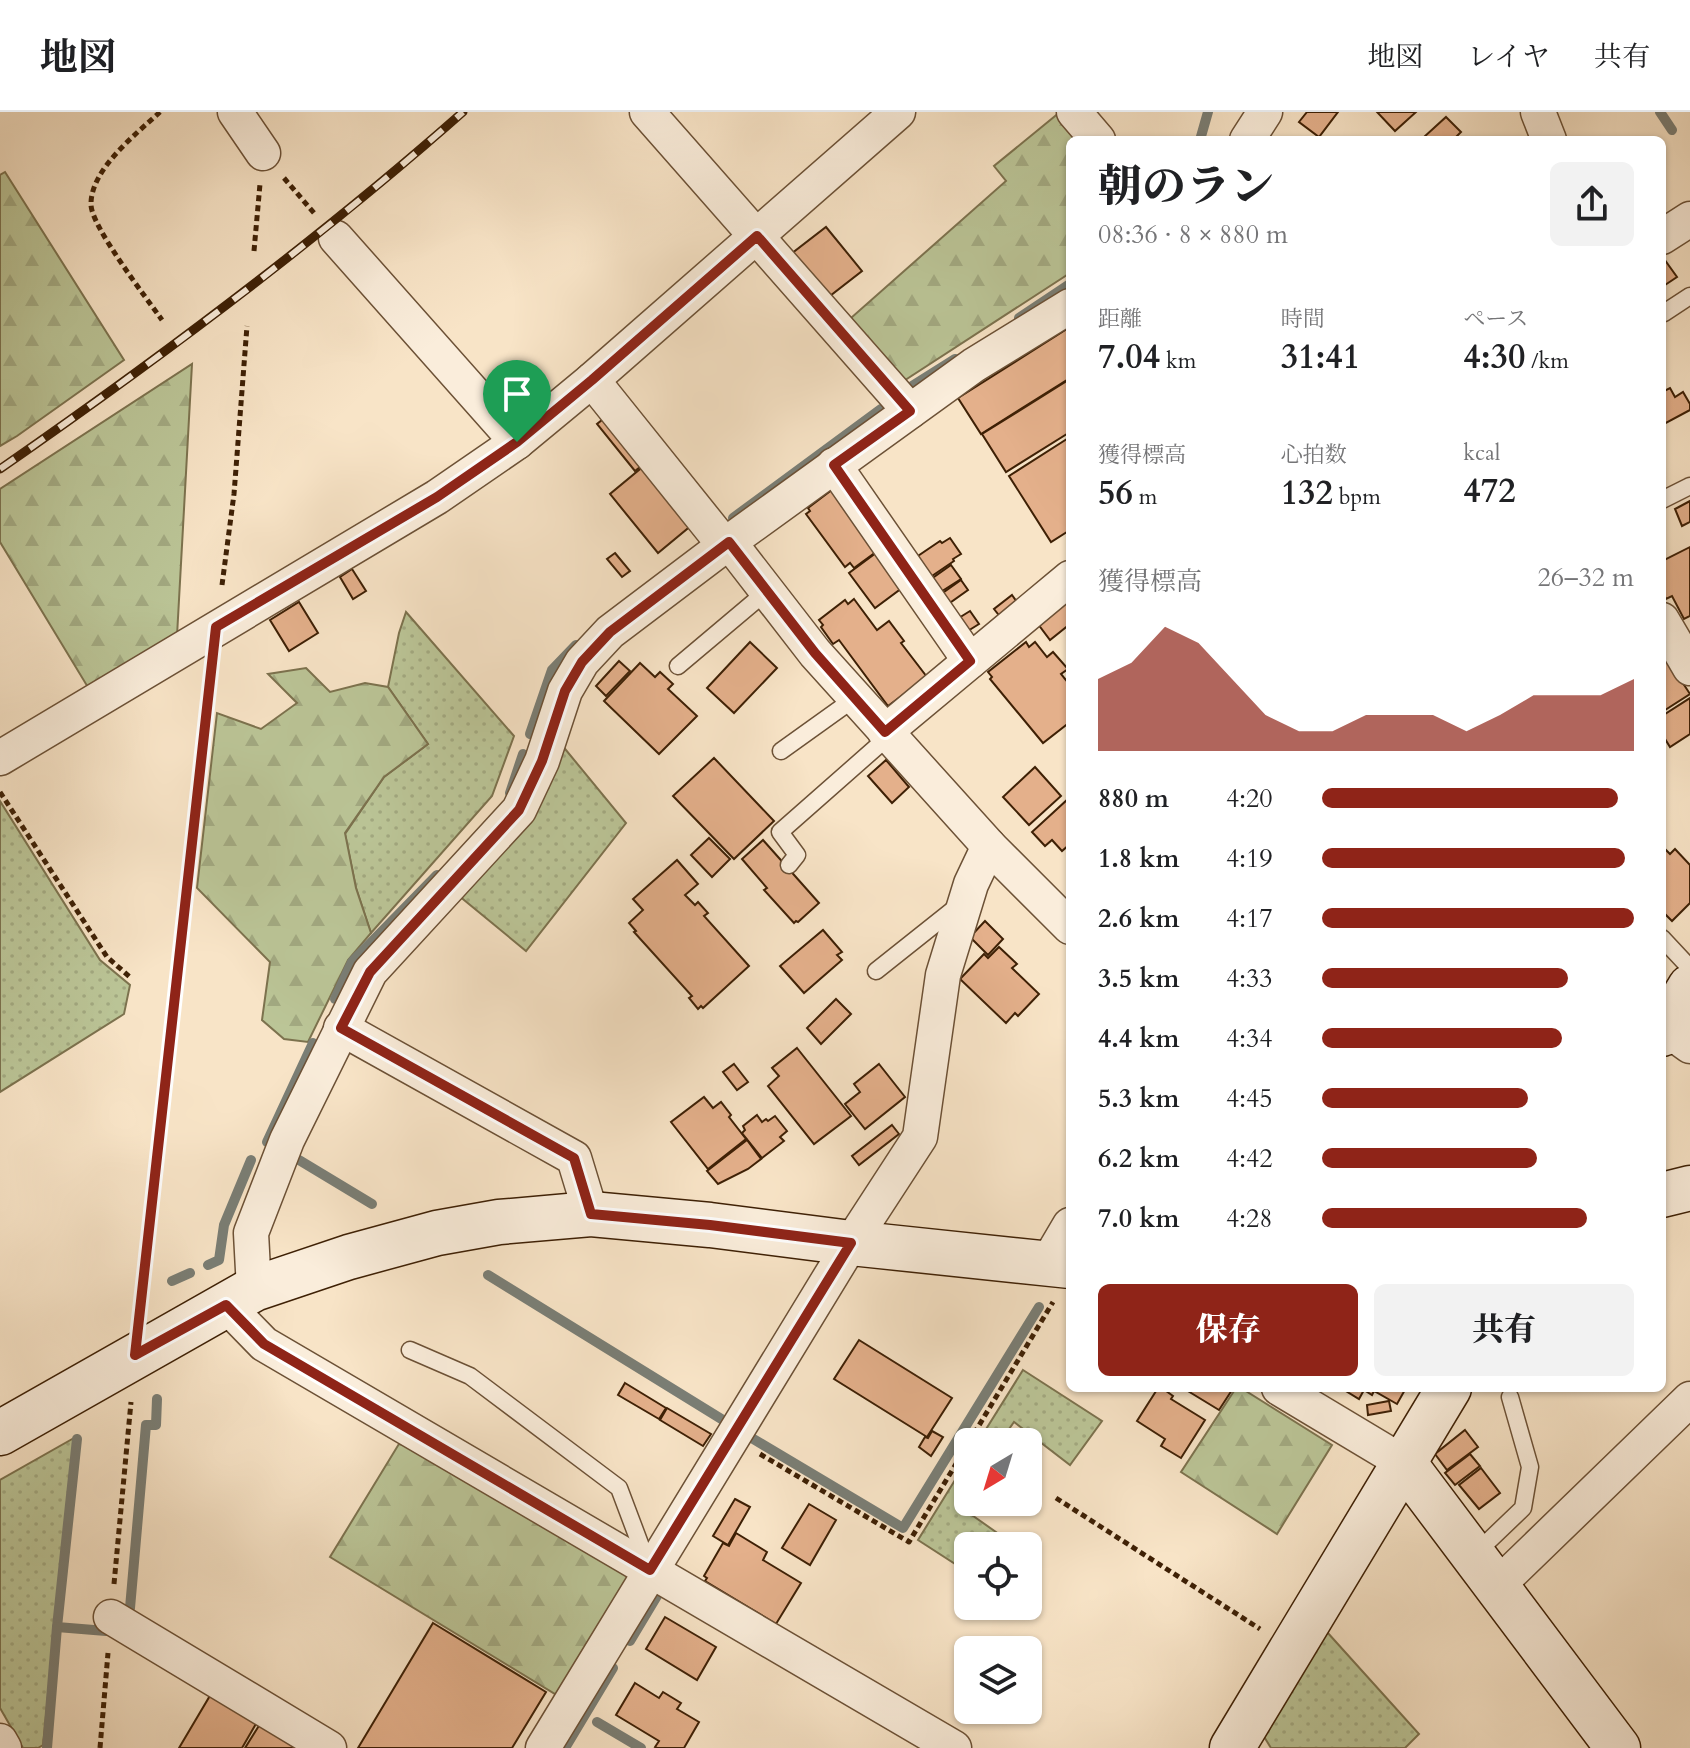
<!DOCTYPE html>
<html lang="ja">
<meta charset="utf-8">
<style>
body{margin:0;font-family:Cardo,"Noto Serif JP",serif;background:#f2f2f2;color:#202124;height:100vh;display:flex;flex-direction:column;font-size:30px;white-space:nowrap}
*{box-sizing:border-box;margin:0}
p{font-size:26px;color:#757577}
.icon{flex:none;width:44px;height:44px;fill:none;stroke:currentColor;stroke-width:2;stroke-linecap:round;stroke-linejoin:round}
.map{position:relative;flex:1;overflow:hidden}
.sheet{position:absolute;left:1066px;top:24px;width:600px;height:1256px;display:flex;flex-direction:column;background:#fff;border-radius:12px;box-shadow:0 2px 6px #0004}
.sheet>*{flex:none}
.needle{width:52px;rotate:218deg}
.fabs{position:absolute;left:954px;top:1316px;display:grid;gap:16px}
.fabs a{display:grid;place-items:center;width:88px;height:88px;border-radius:12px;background:#fff;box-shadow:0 2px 6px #0004;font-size:40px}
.pin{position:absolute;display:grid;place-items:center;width:68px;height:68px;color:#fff;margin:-82px -34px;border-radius:50% 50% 50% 0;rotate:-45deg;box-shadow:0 0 8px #0007}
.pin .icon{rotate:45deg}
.round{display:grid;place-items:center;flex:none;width:84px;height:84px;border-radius:12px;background:#f2f2f2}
.headline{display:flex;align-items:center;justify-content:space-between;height:136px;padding:0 32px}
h1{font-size:44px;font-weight:800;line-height:60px}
.metrics{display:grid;grid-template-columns:repeat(3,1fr);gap:12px;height:136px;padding:8px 32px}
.metrics div{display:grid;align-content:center}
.metrics b{font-size:34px;font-weight:800}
.metrics small{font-size:22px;font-weight:400}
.metrics p{font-size:22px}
.chart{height:224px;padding:16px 32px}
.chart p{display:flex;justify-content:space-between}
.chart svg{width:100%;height:144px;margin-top:8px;fill:#8f2418;opacity:.7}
.primary-button{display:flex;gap:16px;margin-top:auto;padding:16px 32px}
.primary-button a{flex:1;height:92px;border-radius:12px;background:#8f2418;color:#fff;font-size:32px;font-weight:800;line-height:92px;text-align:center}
.primary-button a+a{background:#f2f2f2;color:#202124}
ul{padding:0 32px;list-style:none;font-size:26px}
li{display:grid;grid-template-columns:128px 96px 1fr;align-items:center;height:60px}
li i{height:20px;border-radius:10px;background:#8f2418}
header{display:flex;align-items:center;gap:48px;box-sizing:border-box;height:112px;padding:0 40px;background:#fff;border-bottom:2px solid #e0e0e0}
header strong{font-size:38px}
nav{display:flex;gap:44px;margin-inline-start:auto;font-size:28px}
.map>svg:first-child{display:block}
.grass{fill:url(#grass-dots);stroke:#7c724e;stroke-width:2}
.forest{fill:url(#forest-firs);stroke:#7c724e;stroke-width:2}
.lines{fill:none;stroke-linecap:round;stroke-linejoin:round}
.stream{stroke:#7a7e75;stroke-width:10}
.building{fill:#e4b08b;stroke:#3e2005;stroke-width:2}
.lane-casing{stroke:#6c5136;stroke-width:19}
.street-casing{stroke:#6c5136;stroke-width:37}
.secondary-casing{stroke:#3e2005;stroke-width:47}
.path{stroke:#3e2005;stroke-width:5;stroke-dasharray:6 4;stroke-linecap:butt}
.lane{stroke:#faeddb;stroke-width:16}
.street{stroke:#faeddb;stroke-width:34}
.secondary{stroke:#faeddb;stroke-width:44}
.rail-casing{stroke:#3e2005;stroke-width:9}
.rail{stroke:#faeddb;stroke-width:6;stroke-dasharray:18;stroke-linecap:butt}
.route-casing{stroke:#fff;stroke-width:16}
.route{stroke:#8f2418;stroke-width:10}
</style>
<header>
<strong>地図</strong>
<nav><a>地図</a><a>レイヤ</a><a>共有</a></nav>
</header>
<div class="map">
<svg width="1690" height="1636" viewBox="0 0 1690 1636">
<defs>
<pattern id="grass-dots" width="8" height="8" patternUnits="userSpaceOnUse" patternTransform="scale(2)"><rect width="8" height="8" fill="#bbc597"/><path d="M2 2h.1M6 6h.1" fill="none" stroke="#a2a981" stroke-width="1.8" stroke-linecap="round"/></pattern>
<pattern id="forest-firs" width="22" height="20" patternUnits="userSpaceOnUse" patternTransform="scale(2)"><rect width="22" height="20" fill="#bbc597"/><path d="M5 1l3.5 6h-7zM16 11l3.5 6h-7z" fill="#a2a981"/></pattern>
</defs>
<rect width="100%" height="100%" fill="#f8e4c7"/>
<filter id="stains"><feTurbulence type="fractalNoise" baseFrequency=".0025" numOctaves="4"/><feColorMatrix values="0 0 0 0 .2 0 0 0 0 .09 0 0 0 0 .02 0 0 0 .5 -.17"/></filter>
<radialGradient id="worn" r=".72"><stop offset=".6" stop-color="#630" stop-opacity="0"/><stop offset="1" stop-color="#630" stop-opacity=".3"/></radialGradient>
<g class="grass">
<path d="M406 500 514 624 492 684 371 821 356 776 345 722 384 665 428 632 388 575 399 521Z"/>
<path d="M561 632 626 711 526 839 458 783Z"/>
<path d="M0 689 100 848 130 873 124 902 0 980Z"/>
<path d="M1023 1258 1102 1309 1070 1353 1014 1310 1000 1330H978Z"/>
<path d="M74 1326 43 1633 38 1636H23L0 1596V1368Z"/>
<path d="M968 1347V1379L959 1394 1013 1432 1012 1434H968V1454L963 1457 918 1428Z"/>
<path d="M1327 1520 1419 1622 1405 1636H1271L1263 1623Z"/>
</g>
<g class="forest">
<path d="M1060 0 1089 28H1070V161L896 274 843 213 1006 69 994 54Z"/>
<path d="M5 60 124 248 17 324 0 334V63Z"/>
<path d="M192 252 177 524 89 577 0 430V377Z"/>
<path d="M306 556 330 580 365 571 388 575 428 632 384 665 345 721 356 776 371 821 348 848 308 930 284 927 262 908 270 850 197 776 217 601 261 617 297 591 268 562Z"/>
<path d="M1236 1276H1241L1332 1333 1277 1422 1181 1360Z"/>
<path d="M405 1322 629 1454 630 1469 560 1585 330 1445Z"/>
</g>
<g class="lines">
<g class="stream">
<path d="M1660 0 1672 18"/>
<path d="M1200 28 1208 0"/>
<path d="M1019 206 1070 172"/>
<path d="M909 276 955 247"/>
<path d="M733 406 881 297"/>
<path d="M530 622 552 558 576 533"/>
<path d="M510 681 523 642"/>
<path d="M335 887 352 850 437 763"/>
<path d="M267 1030 313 931"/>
<path d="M299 1048 372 1092"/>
<path d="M208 1153 219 1148 224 1113 251 1048"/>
<path d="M488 1163 723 1308"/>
<path d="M172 1169 190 1161"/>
<path d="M750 1325 903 1416 1039 1195"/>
<path d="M77 1327 57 1515 106 1519"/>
<path d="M130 1496 146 1313H156L157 1287"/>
<path d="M630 1529 663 1474"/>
<path d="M597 1610 641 1636"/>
<path d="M47 1636 57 1515"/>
<path d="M565 1636 613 1556"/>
</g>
</g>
<g class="building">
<path d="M1307 0H1338L1319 25 1299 10Z"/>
<path d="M1377 0H1416L1395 19Z"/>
<path d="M1446 5 1461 20 1453 28H1427L1424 25Z"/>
<path d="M826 115 862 159 826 187 791 142Z"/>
<path d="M1662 144 1677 165 1662 175Z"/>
<path d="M1070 215V266L981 322 958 286Z"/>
<path d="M1070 267V320L1006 360 982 322Z"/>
<path d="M1670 276 1675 285 1683 280 1690 292V298L1664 312 1662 309V280Z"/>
<path d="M607 304 645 351 635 359 597 312Z"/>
<path d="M1070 325V418L1051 430 1009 364Z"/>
<path d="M645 353 693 412 658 441 610 382Z"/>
<path d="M833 377 880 437 854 456 850 451 845 455 806 402 810 399 808 396Z"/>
<path d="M1690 389V410L1682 414 1675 397Z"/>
<path d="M950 426 961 442 953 447 954 449 926 468 912 448 940 429 942 431Z"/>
<path d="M1690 435V504L1684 507 1672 484 1666 487 1662 478V449Z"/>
<path d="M880 438 906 473 875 496 849 461Z"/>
<path d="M615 441 630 459 622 465 607 447Z"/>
<path d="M951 453 961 467 936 483 927 470Z"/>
<path d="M352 457 366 479 353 487 340 465Z"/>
<path d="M961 468 968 478 944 495 937 485Z"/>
<path d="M1012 483 1019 493 1002 507 994 497Z"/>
<path d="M1070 485V512L1050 528 1035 508Z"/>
<path d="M854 487 877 518 889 509 904 529 901 531 927 565 888 594 839 528 833 532 821 515 823 513 819 508 845 488 848 492Z"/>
<path d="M299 490 318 521 289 539 270 508Z"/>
<path d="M970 499 979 512 963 522 954 509Z"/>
<path d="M750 530 777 556 734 601 707 576Z"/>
<path d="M1026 530 1029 535 1035 530 1047 545 1053 540 1068 557 1061 562 1070 573V610L1043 631 990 567 992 565 988 560Z"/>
<path d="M1662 539 1690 582 1662 600Z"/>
<path d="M619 549 630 559 606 584 596 574Z"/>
<path d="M640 551 655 565 660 560 673 572 668 577 697 604 659 642 604 589Z"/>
<path d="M1690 586V622L1670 635 1662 622V604Z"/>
<path d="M714 646 774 709 734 747 673 684Z"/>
<path d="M886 648 909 675 892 691 868 664Z"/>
<path d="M1035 655 1061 684 1029 713 1003 685Z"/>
<path d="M1068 687 1070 689V732L1062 739 1052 728 1045 734 1032 720Z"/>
<path d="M709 726 730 747 712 765 691 743Z"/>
<path d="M763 728 819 791 798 810 796 809 794 811 764 778 767 776 742 747Z"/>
<path d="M1662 734 1670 742 1675 737 1690 753V791L1672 809 1662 799Z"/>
<path d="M677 748 698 772 685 783 695 793 698 790 708 801 704 804 749 854 703 896 701 894 698 897 689 886 692 884 634 820 636 819 629 811 643 798 633 787Z"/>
<path d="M985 809 1003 827 988 843 970 825Z"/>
<path d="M823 818 842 840 837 843 842 848 804 881 780 854Z"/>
<path d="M999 835 1017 852 1012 856 1039 882 1018 904 1015 901 1006 911 960 867 984 842 988 846Z"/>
<path d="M836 887 851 902 821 932 807 916Z"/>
<path d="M797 936 851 1004 814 1032 768 974 779 964 772 956Z"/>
<path d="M734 952 748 970 737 978 723 960Z"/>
<path d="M879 952 905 985 865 1017 845 992 860 980 854 972Z"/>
<path d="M704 985 713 996 721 990 731 1003 729 1005 746 1027 708 1057 671 1010Z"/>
<path d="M757 1003 762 1010 766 1007 768 1009 775 1004 787 1019 780 1025 784 1029 762 1046 742 1021 745 1018 743 1014Z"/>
<path d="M892 1013 899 1022 859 1053 852 1044Z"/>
<path d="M747 1028 761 1047 748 1057 718 1072 707 1059Z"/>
<path d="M859 1228 952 1286 927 1325 834 1267Z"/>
<path d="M625 1271 666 1296 659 1307 618 1283Z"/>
<path d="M1158 1276H1162L1173 1284 1171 1287 1205 1308 1181 1346 1161 1334 1165 1327 1137 1309Z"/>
<path d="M1183 1276H1229L1232 1278 1219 1298Z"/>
<path d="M1341 1276H1406L1397 1292 1374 1279 1372 1283 1364 1278 1359 1287Z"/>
<path d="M1389 1289 1391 1299 1368 1303 1367 1293Z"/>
<path d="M667 1296 711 1322 703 1334 660 1308Z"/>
<path d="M1465 1318 1478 1335 1447 1358 1435 1342Z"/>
<path d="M932 1319 943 1325 931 1344 919 1335 925 1325 928 1326Z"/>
<path d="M1470 1342 1480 1354 1455 1373 1445 1361Z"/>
<path d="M1481 1356 1500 1381 1479 1397 1459 1373Z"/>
<path d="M735 1387 750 1395 728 1433 713 1424Z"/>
<path d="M809 1392 836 1408 810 1453 782 1436Z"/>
<path d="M736 1421 767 1440 763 1448 801 1471 776 1512 705 1469 707 1466 704 1464 723 1431 729 1434Z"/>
<path d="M665 1505 716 1535 697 1568 646 1537Z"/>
<path d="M433 1511 546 1580 512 1636H358Z"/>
<path d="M635 1571 659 1586 663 1580 681 1591 677 1597 699 1610 684 1636H657L655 1635 659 1629 616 1603Z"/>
<path d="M211 1582 257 1610 242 1636H179Z"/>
<path d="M260 1612 301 1636H245Z"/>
</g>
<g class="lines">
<g class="lane-casing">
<g id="lane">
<path d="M1664 201 1690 184"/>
<path d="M1662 388 1690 374"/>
<path d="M678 554 767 479"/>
<path d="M781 639 855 586"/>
<path d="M789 753 797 743 780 720 889 624"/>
<path d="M1662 826 1690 856"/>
<path d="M876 859 959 793"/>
<path d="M410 1238 470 1264 619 1376 648 1453"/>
<path d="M1474 1443 1523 1396 1530 1355 1510 1285"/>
</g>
</g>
<g class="street-casing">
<g id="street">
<path d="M235 0 263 41"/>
<path d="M647 0 910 299"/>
<path d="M1074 0 1098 28"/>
<path d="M1538 0 1549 28"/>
<path d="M1247 28 1265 0"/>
<path d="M1662 125 1690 107"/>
<path d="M336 126 517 330"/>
<path d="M592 268 718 425 729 430 815 541 989 734 1070 815"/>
<path d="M834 353 970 549"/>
<path d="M1662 508 1690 556"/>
<path d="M885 620 1070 466"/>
<path d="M0 646 437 385 517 330 592 268 898 0"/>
<path d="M341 916 574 1046 591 1102"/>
<path d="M1665 916 1690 934"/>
<path d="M1047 1152 1070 1113"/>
<path d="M254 1177 251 1121 287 1028 370 860 519 698 542 649 565 579 582 550 610 520 729 430 974 253 1070 194"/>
<path d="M226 1193 264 1232 954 1636"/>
<path d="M1279 1276 1404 1351"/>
<path d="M1497 1474 1690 1287"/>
<path d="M111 1505 329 1636"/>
<path d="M0 1629 4 1636"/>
<path d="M543 1636 851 1131 920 1025 943 863 971 772 989 734"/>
</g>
</g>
<g class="secondary-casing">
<g id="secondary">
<path d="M1662 922 1690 875"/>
<path d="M1662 1083 1690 1076"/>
<path d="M0 1321 254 1177 349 1145 437 1121 499 1110 591 1102 710 1113 851 1131 1070 1154"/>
<path d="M1404 1351 1618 1636"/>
<path d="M1232 1636 1449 1276"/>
</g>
</g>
<g class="path">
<path d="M160 0C136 22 91 57 91 92 90 113 148 188 162 208"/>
<path d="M284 66 314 101"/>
<path d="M254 139 260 72"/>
<path d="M222 473 234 382 247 214"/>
<path d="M0 680 107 845 131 866"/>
<path d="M141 1197 212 559"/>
<path d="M969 1330 1053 1190"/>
<path d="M760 1342 909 1430 968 1332"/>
<path d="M1056 1386 1260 1517"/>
<path d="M114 1472 131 1290"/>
<path d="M100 1636 108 1541"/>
</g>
<use href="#lane" class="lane"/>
<use href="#street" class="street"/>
<use href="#secondary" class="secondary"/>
<g class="rail-casing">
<path id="rail" d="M0 357C160 246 317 129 463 0"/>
</g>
<use href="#rail" class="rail"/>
</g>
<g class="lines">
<g class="route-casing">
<path id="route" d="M757 124 910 299 834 353 970 549 885 620 815 541 729 430 610 520 582 550 565 579 542 649 519 698 370 860 341 916 574 1046 591 1102 710 1113 851 1131 650 1458 264 1232 226 1193 135 1243 216 515 437 385 517 330 592 268Z"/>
</g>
<use href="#route" class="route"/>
</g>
<rect width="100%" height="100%" filter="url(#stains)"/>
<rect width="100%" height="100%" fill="url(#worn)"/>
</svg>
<div class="fabs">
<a><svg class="needle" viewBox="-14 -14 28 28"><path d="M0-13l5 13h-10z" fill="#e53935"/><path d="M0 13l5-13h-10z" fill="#757577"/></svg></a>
<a><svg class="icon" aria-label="locate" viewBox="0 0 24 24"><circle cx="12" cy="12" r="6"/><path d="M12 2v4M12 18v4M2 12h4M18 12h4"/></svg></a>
<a><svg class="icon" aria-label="layers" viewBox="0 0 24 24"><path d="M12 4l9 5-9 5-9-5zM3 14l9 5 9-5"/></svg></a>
</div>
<div class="pin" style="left:517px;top:330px;background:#1e9e55"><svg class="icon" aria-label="arrive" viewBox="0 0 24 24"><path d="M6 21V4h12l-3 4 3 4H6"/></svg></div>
<section class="sheet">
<div class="headline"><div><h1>朝のラン</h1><p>08:36 · 8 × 880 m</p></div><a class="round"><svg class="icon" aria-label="share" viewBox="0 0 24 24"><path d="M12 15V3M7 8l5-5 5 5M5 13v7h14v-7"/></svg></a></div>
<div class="metrics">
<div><p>距離</p><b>7.04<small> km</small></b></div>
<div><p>時間</p><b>31:41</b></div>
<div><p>ペース</p><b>4:30<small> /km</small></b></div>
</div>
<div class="metrics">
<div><p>獲得標高</p><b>56<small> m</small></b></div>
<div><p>心拍数</p><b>132<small> bpm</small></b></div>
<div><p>kcal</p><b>472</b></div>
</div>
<div class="chart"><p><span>獲得標高</span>26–32 m</p>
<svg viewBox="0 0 160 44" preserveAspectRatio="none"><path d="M0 44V22L10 17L20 6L30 11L40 22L50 33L60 38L70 38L80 33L90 33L100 33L110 38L120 33L130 27L140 27L150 27L160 22V44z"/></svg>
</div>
<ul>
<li><b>880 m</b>4:20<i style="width:95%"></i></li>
<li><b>1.8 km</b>4:19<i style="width:97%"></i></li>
<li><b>2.6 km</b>4:17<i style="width:100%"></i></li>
<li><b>3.5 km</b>4:33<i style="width:79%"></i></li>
<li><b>4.4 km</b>4:34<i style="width:77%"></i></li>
<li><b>5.3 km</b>4:45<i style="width:66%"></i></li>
<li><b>6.2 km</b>4:42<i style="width:69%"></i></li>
<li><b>7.0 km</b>4:28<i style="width:85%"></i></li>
</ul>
<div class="primary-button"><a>保存</a><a>共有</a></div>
</section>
</div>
